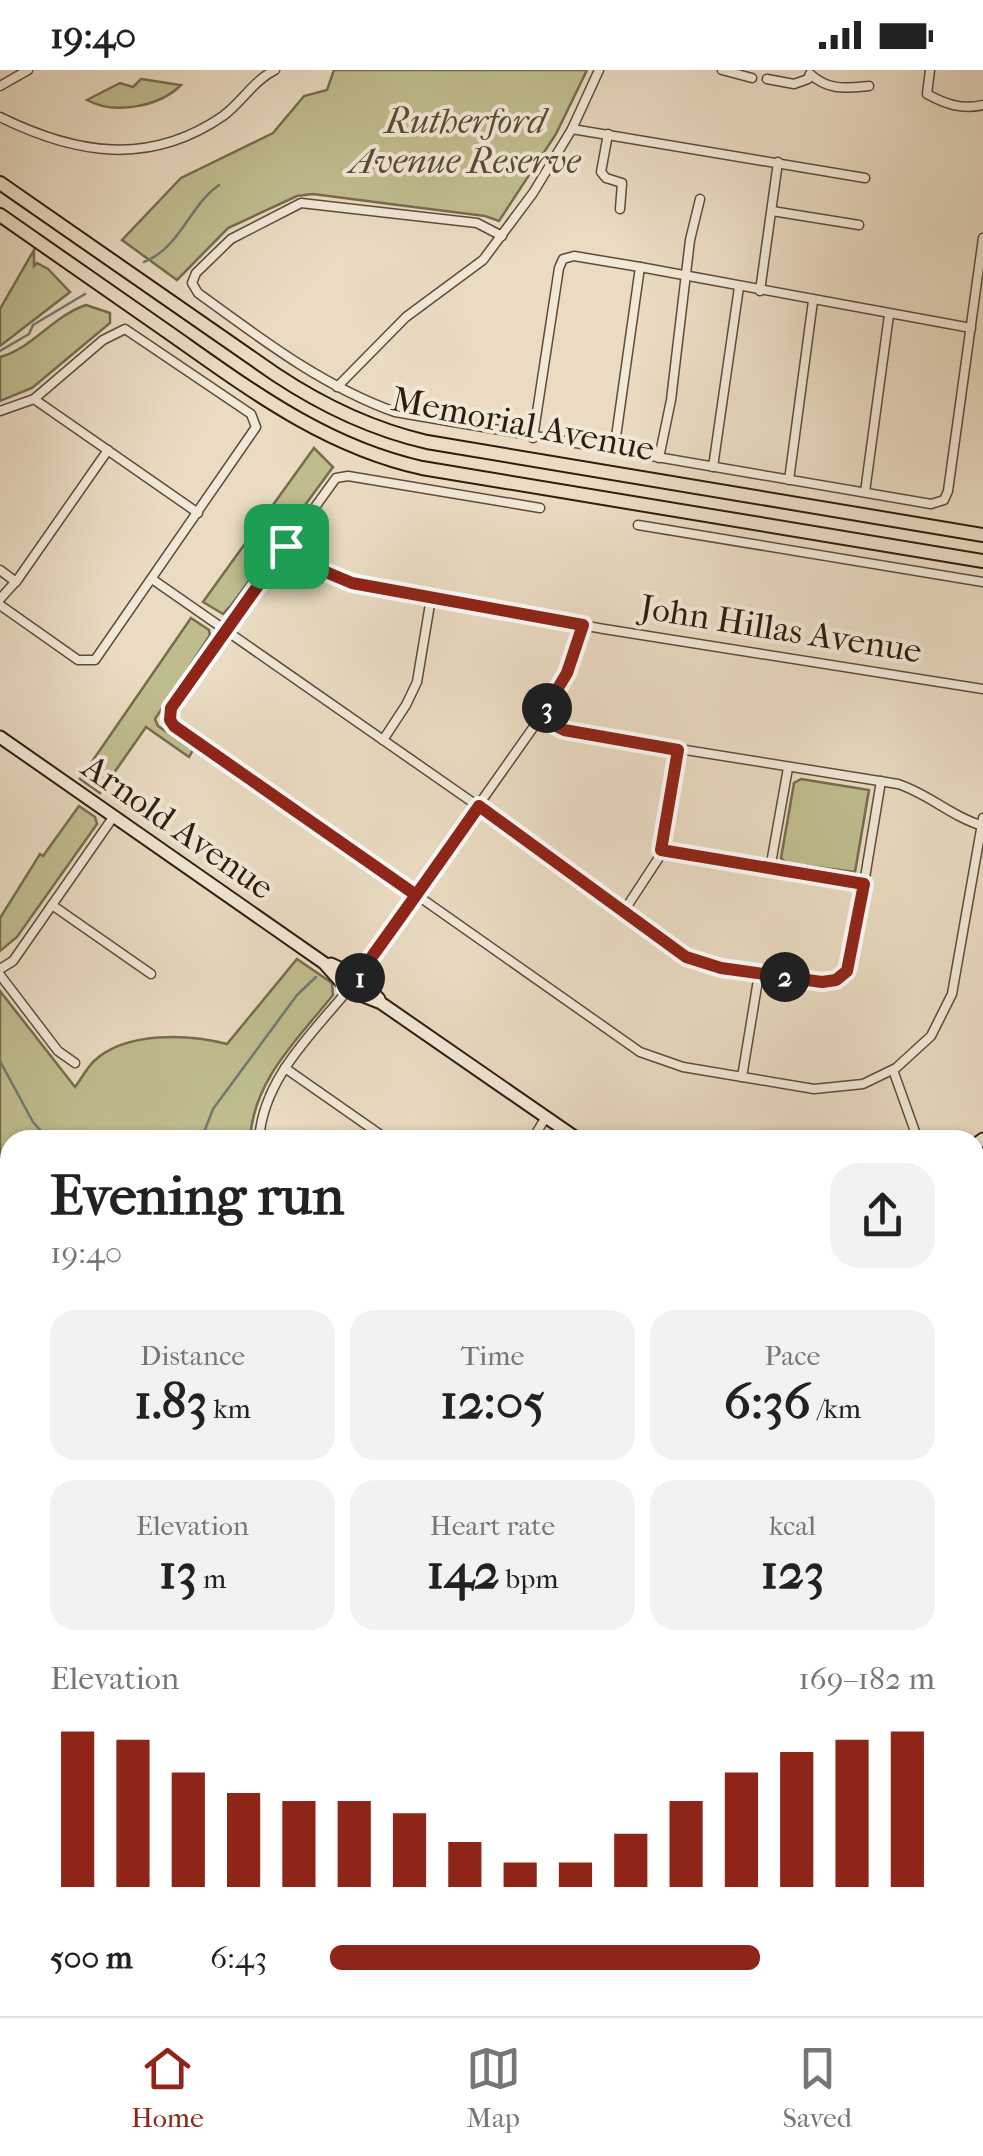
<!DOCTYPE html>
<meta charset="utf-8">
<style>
body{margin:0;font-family:"IM FELL French Canon",serif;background:#f2f2f2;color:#222;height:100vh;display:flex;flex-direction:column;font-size:38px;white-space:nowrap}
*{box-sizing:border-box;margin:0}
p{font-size:32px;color:#767676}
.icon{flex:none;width:55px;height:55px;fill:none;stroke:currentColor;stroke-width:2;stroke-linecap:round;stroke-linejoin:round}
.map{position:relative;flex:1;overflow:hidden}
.sheet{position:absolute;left:0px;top:1060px;width:985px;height:888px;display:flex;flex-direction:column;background:#fff;border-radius:30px 30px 0 0;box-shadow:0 2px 8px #0004}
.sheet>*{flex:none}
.pin{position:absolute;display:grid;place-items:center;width:85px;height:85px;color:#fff;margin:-42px;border-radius:20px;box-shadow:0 5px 15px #0006}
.km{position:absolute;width:50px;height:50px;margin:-25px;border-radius:50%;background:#222;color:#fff;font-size:28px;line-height:50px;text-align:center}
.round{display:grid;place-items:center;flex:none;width:105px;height:105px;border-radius:30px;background:#f2f2f2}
.headline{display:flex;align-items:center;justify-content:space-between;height:170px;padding:0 50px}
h1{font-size:55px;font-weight:700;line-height:75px}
.metrics{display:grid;grid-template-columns:repeat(3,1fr);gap:15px;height:170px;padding:10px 50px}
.metrics div{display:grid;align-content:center;border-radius:25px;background:#f2f2f2;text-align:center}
.metrics b{font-size:50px;font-weight:700}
.metrics small{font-size:28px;font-weight:400}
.metrics p{font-size:28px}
.chart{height:280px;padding:20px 50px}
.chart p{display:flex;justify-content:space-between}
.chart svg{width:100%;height:180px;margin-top:10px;stroke:#8f2418;stroke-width:6}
ul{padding:0 50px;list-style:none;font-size:32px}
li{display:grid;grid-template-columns:160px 120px 1fr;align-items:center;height:75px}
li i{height:25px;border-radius:12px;background:#8f2418}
.status{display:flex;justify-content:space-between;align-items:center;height:70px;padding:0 50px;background:#fff;direction:ltr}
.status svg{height:28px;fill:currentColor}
.dock{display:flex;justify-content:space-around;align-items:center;height:140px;border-top:2px solid #e0e0e0;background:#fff;font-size:28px;color:#767676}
.dock a{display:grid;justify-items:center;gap:5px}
.dock .selected{color:#8f2418}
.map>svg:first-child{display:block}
.green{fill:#bfbd8e;stroke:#766c4e;stroke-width:2.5}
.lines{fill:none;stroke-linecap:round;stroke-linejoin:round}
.stream{stroke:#6e7b71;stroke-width:2.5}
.street-casing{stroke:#5d4c3b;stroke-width:11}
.secondary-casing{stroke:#2e1c0e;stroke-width:15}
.primary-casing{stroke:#2e1c0e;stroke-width:16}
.street{stroke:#f1e8d7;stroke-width:8}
.secondary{stroke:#f1e8d7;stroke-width:11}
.primary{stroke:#eadbc2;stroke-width:12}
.route-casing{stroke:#fff;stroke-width:20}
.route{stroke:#8f2418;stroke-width:12}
.labels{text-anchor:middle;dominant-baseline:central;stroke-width:8;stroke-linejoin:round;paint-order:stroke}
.park-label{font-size:35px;font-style:italic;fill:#5a4c34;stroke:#f1e8d7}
.street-label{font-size:35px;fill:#2e1c0e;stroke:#f1e8d7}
</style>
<div class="status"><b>19:40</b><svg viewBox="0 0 49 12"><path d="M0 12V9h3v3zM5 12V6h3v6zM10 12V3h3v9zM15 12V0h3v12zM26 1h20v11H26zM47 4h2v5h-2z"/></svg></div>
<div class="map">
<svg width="983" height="1946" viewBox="0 0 983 1946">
<rect width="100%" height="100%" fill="#eadbc2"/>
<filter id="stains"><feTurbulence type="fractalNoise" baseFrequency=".002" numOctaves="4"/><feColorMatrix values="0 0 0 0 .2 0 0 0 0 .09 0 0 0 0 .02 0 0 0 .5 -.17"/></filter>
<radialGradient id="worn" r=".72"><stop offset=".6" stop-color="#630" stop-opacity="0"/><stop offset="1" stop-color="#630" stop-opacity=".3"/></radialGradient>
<g class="green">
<path d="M334 0H587L556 64 499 151 485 146 398 135 313 124 297 126 228 158 177 210 122 170 181 108 273 63 304 26 327 20Z"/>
<path d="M141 9 181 15C159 37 114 45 87 30L120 13 133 17Z"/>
<path d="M34 180V196L37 193 48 199 70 222 0 276V239Z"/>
<path d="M86 235 110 243V253L32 318 0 331V287C33 278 53 246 86 235Z"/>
<path d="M314 378 333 397 232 534 223 544 203 532Z"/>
<path d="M191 548 209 560 210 565 155 649 158 656 193 680 189 687 146 657 100 723 80 709Z"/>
<path d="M801 709 869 720 855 802 786 793 781 788 794 713Z"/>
<path d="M79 736 95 747 97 754 17 867 0 881V848L40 784 43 786Z"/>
<path d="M297 889 332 913 333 925C298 969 253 1010 250 1070H10V1267L0 1257V921L75 1017C81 1009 87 998 94 991 126 961 189 964 227 974Z"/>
<path d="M10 1706V1759L0 1757V1719Z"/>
<path d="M212 1938H410L399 1946H211Z"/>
</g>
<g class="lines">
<g class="stream">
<path d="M144 192C180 178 189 136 219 115"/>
<path d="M0 281 29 264 33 255 85 224"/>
<path d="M0 991 33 1052 49 1070"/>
<path d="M201 1070 213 1039 297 925 316 907"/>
<path d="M294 1938 303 1946"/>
<path d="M285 1946 289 1938"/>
</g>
<g class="street-casing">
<g id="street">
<path d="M722 0 752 8"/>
<path d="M930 0 927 24C945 34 962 40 983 35"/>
<path d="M810 4C829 21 845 18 869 16"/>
<path d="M767 9 794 14 808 9 810 4"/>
<path d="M0 16 28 0"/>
<path d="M0 47C75 84 149 97 223 46 242 32 254 10 275 0"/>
<path d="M572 59 865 108"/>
<path d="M608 64 601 102 606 108 622 113 620 139"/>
<path d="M772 141 859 155"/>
<path d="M502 166 477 153 301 133 231 169 196 203 192 213 198 223C260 268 322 316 395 342L931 434 944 430 948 421 983 168"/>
<path d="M640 197 971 258"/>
<path d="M760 221 778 92"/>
<path d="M337 317 406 247 483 190 533 123 572 59 599 0"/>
<path d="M34 329 198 443"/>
<path d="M0 341 34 329 103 270 125 259 251 344 256 357 95 590H78L0 535"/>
<path d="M533 368 559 198 563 189 574 186 640 197 614 381"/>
<path d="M659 388 671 330 690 170 700 129"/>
<path d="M713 397 739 217"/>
<path d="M789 410 813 231"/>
<path d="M865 422 889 245"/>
<path d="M540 438 348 406 336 408 171 637 172 653 640 982 683 997 814 1019 863 1014 896 998 931 966 952 924 983 748"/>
<path d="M638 455 983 512"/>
<path d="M285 476 321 500 361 516 604 559 983 619"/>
<path d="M0 500 16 512"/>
<path d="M152 509 574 803 678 883 712 897 822 912C836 913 846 906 851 892L881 711"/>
<path d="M0 529 18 509 108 380"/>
<path d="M541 648 567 661 898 714C929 724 952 747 983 756"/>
<path d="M383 670 406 635 417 612 431 528"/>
<path d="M661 781 864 814"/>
<path d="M770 799 788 698"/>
<path d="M52 835 151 904"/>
<path d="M624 841 660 786 678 680"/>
<path d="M0 899 13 891 114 746"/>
<path d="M0 905 58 981 75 993"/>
<path d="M358 906 554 628 573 590 583 555"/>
<path d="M285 998 388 1070"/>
<path d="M893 1000 918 1070"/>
<path d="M742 1007 759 904"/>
<path d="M259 1070C263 1009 311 965 348 920"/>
<path d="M532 1070 546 1047"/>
<path d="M975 1198 983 1195"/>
<path d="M975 1274 983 1271"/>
<path d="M0 1425 10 1433"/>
<path d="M975 1445 983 1446"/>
<path d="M975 1546 983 1547"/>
<path d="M0 1560 10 1551"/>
<path d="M975 1644H983"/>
<path d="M0 1671 10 1678"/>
<path d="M0 1711 10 1697"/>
<path d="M975 1742 983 1743"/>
<path d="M0 1760 10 1763"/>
<path d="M0 1857 10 1860"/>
<path d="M113 1938 114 1946"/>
<path d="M670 1938 675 1946"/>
<path d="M202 1946 204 1938"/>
<path d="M943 1946 944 1938"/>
</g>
</g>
<g class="secondary-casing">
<g id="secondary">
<path d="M0 667 324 893 348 920 381 933 579 1070"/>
<path d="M331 894 359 907 379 929"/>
<path d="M975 1075 983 1069"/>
<path d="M975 1231 983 1254"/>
<path d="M975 1803H983"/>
<path d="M975 1817H983"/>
<path d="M421 1946 431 1938"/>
<path d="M443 1946 454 1938"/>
</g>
</g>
<g class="primary-casing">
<g id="primary">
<path d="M0 113 275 304C323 336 371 359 427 372L983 465"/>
<path d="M0 145C58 186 117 226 175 267 253 322 327 377 422 398L983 491"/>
<path d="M0 1335 10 1343"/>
<path d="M0 1351 10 1359"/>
<path d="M583 1938 589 1946"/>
<path d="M599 1938 604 1946"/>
</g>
</g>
<use href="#street" class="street"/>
<use href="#secondary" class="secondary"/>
<use href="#primary" class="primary"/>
</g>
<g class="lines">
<g class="route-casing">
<path id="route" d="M286 476 171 638 170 650 174 656 416 825 358 906 361 912 359 918 353 921 346 918 345 908 351 904 358 906C399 850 439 793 479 736L686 887 721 898 822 912 836 910 847 901 864 814 661 780 678 680 564 660 540 648 567 603 583 555 352 513 321 500 286 476"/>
</g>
<use href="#route" class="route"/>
</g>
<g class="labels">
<g class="park-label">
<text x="465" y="51">Rutherford<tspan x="465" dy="40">Avenue Reserve</tspan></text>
</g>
<g class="street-label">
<text transform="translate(523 354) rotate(11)">Memorial Avenue</text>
<text transform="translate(781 559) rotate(9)">John Hillas Avenue</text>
<text transform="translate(178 757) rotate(35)">Arnold Avenue</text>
</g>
</g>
<rect width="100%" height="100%" filter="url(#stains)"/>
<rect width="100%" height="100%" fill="url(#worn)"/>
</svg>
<div class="pin" style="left:286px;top:476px;background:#1e9e55"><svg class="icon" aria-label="arrive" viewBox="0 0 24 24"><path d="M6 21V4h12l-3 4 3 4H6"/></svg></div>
<b class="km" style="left:360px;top:908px">1</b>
<b class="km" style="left:785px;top:907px">2</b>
<b class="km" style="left:547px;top:638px">3</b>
<section class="sheet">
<div class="headline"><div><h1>Evening run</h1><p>19:40</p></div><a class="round"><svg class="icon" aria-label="share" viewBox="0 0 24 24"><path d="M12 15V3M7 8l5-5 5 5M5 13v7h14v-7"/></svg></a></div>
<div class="metrics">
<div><p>Distance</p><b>1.83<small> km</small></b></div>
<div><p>Time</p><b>12:05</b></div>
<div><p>Pace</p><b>6:36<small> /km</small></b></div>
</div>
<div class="metrics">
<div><p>Elevation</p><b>13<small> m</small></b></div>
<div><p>Heart rate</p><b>142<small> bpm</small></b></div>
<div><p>kcal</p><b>123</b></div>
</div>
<div class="chart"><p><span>Elevation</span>169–182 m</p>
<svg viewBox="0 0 160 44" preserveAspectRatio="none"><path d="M5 44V6M15 44V8M25 44V16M35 44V21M45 44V23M55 44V23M65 44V26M75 44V33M85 44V38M95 44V38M105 44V31M115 44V23M125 44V16M135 44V11M145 44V8M155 44V6"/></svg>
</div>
<ul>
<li><b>500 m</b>6:43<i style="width:71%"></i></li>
</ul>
</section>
</div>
<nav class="dock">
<a class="selected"><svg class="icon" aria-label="home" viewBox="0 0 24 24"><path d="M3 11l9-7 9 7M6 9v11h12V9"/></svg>Home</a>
<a><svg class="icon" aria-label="map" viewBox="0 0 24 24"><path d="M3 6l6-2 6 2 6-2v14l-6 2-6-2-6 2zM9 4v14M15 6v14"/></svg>Map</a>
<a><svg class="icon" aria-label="saved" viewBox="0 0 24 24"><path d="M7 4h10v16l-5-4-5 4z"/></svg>Saved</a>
</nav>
